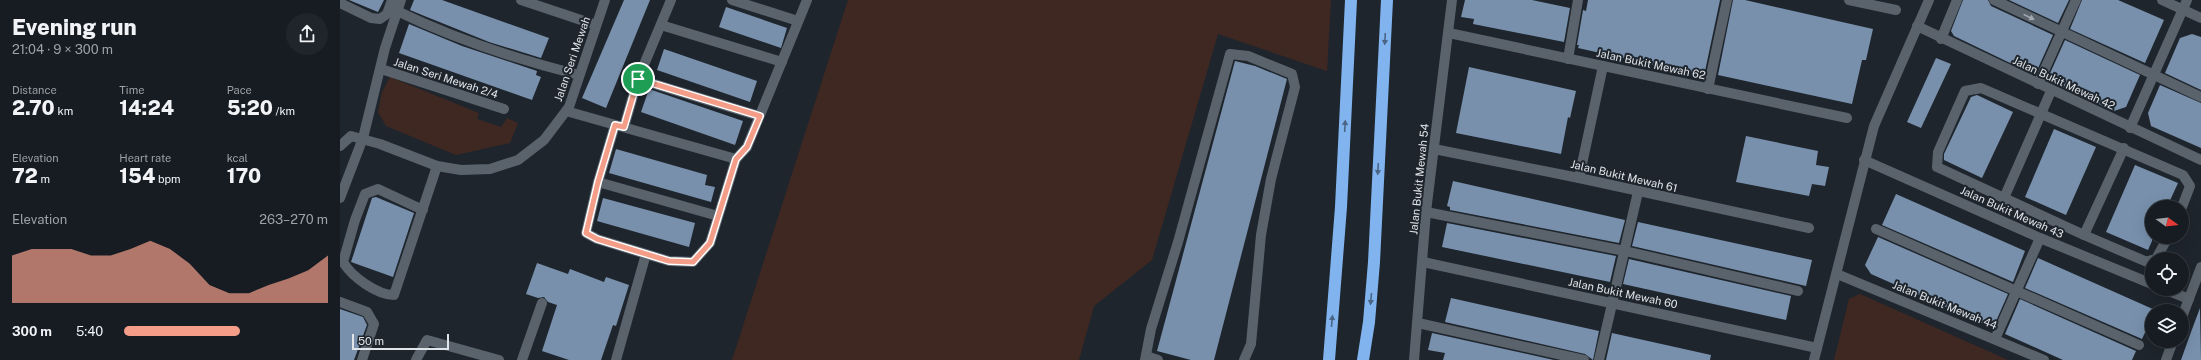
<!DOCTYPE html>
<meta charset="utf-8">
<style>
body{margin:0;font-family:"Public Sans",sans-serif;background:#1f252a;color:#f1f3f6;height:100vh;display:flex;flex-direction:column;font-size:15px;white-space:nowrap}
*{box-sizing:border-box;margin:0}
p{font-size:13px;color:#9ea1a5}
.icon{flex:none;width:22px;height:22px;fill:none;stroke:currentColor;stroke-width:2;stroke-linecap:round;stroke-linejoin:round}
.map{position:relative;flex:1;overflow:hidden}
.panel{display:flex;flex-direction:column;background:#161c22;width:340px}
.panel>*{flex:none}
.needle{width:26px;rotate:105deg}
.controls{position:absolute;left:1805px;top:200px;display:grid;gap:8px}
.controls a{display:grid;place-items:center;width:44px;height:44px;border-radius:50%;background:#161c22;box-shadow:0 4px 16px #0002,0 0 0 1px #353a40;font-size:20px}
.scale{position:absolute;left:12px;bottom:10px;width:97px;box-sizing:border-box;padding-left:4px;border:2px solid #dfe4e9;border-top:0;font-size:11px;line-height:14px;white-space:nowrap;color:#dfe4e9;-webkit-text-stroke:3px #1e252d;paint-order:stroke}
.pin{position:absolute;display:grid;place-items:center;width:34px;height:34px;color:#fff;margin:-17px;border:2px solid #fff;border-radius:50%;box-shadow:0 1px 4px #0007}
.round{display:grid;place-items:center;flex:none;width:42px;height:42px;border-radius:21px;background:#1f252a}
.head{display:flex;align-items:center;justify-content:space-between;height:68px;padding:0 12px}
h1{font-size:22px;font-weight:800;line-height:30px}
.stats{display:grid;grid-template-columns:repeat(3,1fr);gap:6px;height:68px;padding:4px 12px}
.stats div{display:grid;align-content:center}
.stats b{font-size:20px;font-weight:800}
.stats small{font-size:11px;font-weight:400}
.stats p{font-size:11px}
.chart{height:112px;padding:8px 12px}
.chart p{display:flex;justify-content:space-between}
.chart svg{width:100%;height:72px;margin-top:4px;fill:#f49e8a;opacity:.7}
ul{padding:0 12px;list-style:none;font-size:13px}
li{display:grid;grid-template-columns:64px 48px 1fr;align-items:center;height:30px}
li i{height:10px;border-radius:5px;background:#f49e8a}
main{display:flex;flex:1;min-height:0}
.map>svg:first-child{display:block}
.green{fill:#402822}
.building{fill:#7890ac}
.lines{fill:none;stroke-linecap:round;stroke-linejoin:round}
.minor{stroke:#5a626b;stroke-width:10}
.highway{stroke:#81b4ee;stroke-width:12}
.oneway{fill:#a3aab0}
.oneway2{fill:#4b6584}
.route-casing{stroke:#fff;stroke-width:8}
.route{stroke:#f49e8a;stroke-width:5}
.labels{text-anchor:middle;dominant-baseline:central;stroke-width:4;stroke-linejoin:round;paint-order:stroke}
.street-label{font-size:11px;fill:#dfe4e9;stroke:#1e252d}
</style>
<main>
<section class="panel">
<div class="head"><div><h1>Evening run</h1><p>21:04 · 9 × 300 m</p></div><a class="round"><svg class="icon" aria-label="share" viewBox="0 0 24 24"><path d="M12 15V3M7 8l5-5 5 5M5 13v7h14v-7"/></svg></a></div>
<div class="stats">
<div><p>Distance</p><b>2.70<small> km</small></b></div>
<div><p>Time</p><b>14:24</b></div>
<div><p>Pace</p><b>5:20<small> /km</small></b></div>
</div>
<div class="stats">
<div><p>Elevation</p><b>72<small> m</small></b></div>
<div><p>Heart rate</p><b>154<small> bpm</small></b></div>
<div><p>kcal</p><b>170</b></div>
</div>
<div class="chart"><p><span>Elevation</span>263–270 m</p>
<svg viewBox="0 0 160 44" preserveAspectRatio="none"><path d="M0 44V15L10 11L20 11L30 11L40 15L50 15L60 11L70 6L80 11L90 20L100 33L110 38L120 38L130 33L140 29L150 24L160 15V44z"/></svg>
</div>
<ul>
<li><b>300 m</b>5:40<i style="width:57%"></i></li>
</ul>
</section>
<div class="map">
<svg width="1861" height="360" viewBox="0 0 1861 360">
<rect width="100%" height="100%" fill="#1e252d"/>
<g class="green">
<path d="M508 0H991L987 71 878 34 812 260 754 306 739 360H392Z"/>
<path d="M50 77 139 113 137 119 161 127 167 118 178 123 170 143 116 155 46 126 38 112 42 92Z"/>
<path d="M1520 294 1668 360H1494L1509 299Z"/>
</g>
<g class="building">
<path d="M9 0H44L38 12Z"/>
<path d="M74 0H102L209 38 201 58 149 42 82 15 70 10Z"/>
<path d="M284 0H310L266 108 242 98Z"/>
<path d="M1125 0H1192L1230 8 1224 42 1133 24 1134 19 1121 17Z"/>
<path d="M1248 0H1380L1364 76 1238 48 1239 45H1237L1243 10 1246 11Z"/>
<path d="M1393 0H1405L1533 29 1526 60H1522L1512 104 1378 75Z"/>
<path d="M1623 0H1648L1651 6 1713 35 1695 75 1614 36 1611 31Z"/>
<path d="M1669 0H1729L1718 23Z"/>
<path d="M1742 0H1778L1824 20 1805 63 1730 29Z"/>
<path d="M386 7 447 28 441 48 379 27Z"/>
<path d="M69 24 122 46 197 71 196 75 201 77 192 100 59 53Z"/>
<path d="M1852 34 1861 37V90L1825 73 1840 38Z"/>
<path d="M1725 40 1800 75 1786 107 1774 111 1707 80Z"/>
<path d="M324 49 417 81 410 102 317 70Z"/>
<path d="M1596 58 1611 64 1581 128 1567 122Z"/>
<path d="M895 61 915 66 947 79 874 360H851L817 351Z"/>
<path d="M1129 67 1236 91 1230 118 1228 117 1221 154 1116 133Z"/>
<path d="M1820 85 1861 103V148L1811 126 1808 113Z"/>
<path d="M309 89 403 121 395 145 301 112Z"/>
<path d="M1637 95 1673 112 1642 178 1604 160V154L1631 97Z"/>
<path d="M1714 129 1756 147 1726 215 1685 197Z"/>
<path d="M1406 136 1478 151 1476 165 1489 167 1485 186 1472 184 1469 196 1396 182Z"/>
<path d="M276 149 367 175 365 185 375 187 371 202 269 173Z"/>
<path d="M1795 165 1838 183 1827 207H1812V241L1808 250 1766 232Z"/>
<path d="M1113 181 1285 220 1279 243 1110 210V207L1107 206Z"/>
<path d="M1556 194 1685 251 1673 282 1542 225Z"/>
<path d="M36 197 74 213 53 277 11 262 32 198Z"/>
<path d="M263 198 355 223 349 247 257 221Z"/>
<path d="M1298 222 1472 260 1466 286 1292 246Z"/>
<path d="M1107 223 1276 256 1270 282 1102 247Z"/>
<path d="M1538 237 1668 294 1653 328 1531 274 1525 265Z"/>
<path d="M1698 258 1815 310 1812 311V317L1802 339 1685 288Z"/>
<path d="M1289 259 1451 296 1446 320 1283 284Z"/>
<path d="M197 263 228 274 230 269 264 282 266 277 289 285 276 326 273 325 261 360H229L202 351 217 305 208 302 204 297 198 298 186 294Z"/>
<path d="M1111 298 1259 331 1253 360 1245 354 1105 322Z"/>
<path d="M1680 299 1796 351 1792 360H1723L1665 334Z"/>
<path d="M1860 308 1861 360H1841L1851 332Z"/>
<path d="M0 309 23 317 27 325 14 360H0Z"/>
<path d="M1092 333 1214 360H1103L1105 353 1088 350Z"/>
<path d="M1272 333 1371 355 1370 360H1266Z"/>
</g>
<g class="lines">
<g class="minor">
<path d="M181 0 256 25"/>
<path d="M392 0 458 21"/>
<path d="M1509 0 1556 10"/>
<path d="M1654 0 1861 97"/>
<path d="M1822 0 1861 18"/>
<path d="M0 3 31 18 40 19 47 14 52 0"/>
<path d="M57 11C117 40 175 59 239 75"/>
<path d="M321 25 442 62"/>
<path d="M1577 26 1861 160"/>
<path d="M1109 33 1507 118"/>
<path d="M1601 39 1617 0"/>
<path d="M1228 59 1238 0"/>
<path d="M41 69 164 109"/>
<path d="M298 79 419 116"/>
<path d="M1698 84 1736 0"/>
<path d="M1368 89 1387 0"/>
<path d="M226 111 396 159 407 147 467 0"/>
<path d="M275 125 258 182 246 233 257 239 329 261 353 262 370 243 396 159"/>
<path d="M284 127 298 79 331 0"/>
<path d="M1790 128 1847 0"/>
<path d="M0 146 11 136 40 144 97 166 121 170 150 169 178 160 204 140 229 107 265 0"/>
<path d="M1094 149 1239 178 1469 228"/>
<path d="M1524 160 1700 238 1812 284"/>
<path d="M1239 178 1263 66"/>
<path d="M258 182 378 216"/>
<path d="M0 198 23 138 45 48 61 0"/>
<path d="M1664 198 1711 91"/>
<path d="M83 210 38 189 25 194 15 220 3 262C12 277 37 295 54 295L97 166"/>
<path d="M1086 212 1285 251 1458 291"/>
<path d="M1536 229 1799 345"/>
<path d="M1744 235 1784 148"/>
<path d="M1816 259 1828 237"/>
<path d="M1812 260 1807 262 1744 235 1597 167 1598 152 1625 91 1641 88 1843 175 1850 186 1842 207"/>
<path d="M1083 262 1477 348"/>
<path d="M1497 274 1704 360"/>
<path d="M1824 289 1849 299"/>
<path d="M0 302 27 312 34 324 22 360"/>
<path d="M1842 317 1861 267"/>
<path d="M1078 323 1244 360"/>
<path d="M1655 339 1700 238"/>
<path d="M806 356 818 360"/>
<path d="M76 360 87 340 159 360"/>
<path d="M182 360 202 303"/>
<path d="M276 360 306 254"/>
<path d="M805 360 811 329 838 242 890 54 908 56 952 74 955 87 931 179 921 235 911 344 904 360"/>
<path d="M1074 360 1086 212 1112 0"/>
<path d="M1259 360 1298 192"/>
<path d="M1474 360 1534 126 1589 0"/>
<path d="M1826 360 1833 341"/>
</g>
<g class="highway">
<path d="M989 360 1001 207 1011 0"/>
<path d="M1023 360 1029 322 1034 262 1047 0"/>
</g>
</g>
<defs><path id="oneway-solid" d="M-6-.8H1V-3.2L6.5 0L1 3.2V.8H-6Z"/></defs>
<use class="oneway" href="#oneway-solid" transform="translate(1689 17) rotate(26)"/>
<g class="oneway2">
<use href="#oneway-solid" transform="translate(1045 39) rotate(93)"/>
<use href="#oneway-solid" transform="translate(1005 126) rotate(-87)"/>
<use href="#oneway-solid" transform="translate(1038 169) rotate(93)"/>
<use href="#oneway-solid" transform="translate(1031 299) rotate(95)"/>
<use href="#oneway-solid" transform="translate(992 321) rotate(-85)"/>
</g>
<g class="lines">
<g class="route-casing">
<path id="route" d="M298 79 420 116 407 147 396 159 370 243 353 262 329 261 257 239 246 233 258 182 275 125 284 127Z"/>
</g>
<use href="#route" class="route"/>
</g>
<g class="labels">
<g class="street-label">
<text transform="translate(232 59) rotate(-71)">Jalan Seri Mewah</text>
<text transform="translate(1311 64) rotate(12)">Jalan Bukit Mewah 62</text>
<text transform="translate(106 78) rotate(18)">Jalan Seri Mewah 2/4</text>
<text transform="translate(1724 83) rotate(25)">Jalan Bukit Mewah 42</text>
<text transform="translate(1284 176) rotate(13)">Jalan Bukit Mewah 61</text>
<text transform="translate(1079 179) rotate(-84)">Jalan Bukit Mewah 54</text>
<text transform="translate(1672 212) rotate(24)">Jalan Bukit Mewah 43</text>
<text transform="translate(1283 293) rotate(12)">Jalan Bukit Mewah 60</text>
<text transform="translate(1605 305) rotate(22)">Jalan Bukit Mewah 44</text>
</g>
</g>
</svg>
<div class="controls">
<a><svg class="needle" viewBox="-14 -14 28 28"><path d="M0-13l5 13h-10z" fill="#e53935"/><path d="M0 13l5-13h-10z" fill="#9ea1a5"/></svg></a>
<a><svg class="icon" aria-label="locate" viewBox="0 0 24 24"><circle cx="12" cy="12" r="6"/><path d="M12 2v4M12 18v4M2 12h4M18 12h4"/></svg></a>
<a><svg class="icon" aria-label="layers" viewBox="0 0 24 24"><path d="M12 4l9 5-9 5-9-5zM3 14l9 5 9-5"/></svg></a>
</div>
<div class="scale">50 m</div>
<div class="pin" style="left:298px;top:79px;background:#1e9e55"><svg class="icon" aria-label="arrive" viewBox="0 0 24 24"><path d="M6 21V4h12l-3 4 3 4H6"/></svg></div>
</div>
</main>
